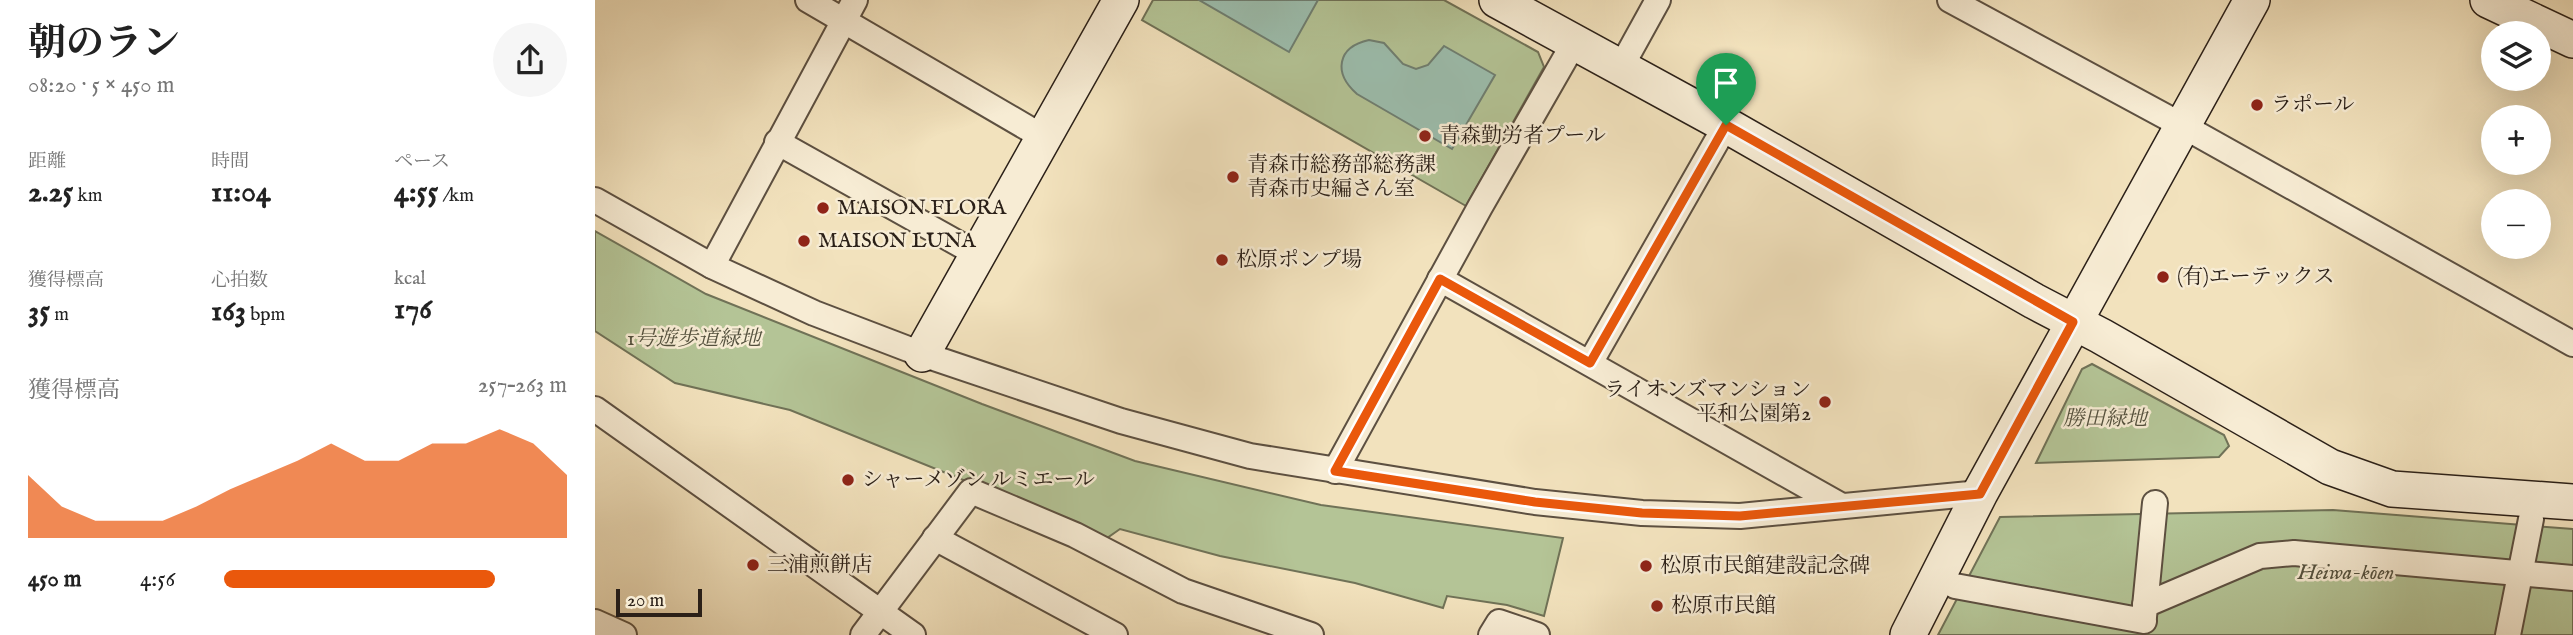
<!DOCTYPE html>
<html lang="ja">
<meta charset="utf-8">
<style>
body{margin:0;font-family:"IM FELL English","Noto Serif JP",serif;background:#f6f6f6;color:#222;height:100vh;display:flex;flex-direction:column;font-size:26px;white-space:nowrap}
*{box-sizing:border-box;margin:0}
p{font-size:23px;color:#767676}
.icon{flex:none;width:38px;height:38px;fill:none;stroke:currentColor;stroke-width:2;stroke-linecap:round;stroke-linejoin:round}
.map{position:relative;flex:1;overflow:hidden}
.panel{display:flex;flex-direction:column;background:#fff;width:595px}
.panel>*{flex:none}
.fabs{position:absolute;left:1886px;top:21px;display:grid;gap:14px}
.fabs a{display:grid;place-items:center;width:70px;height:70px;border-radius:50%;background:#fff;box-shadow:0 7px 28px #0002;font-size:35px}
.scale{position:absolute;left:21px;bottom:18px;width:86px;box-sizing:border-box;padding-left:7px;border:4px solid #2b2018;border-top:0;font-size:19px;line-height:24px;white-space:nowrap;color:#2b2018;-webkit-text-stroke:5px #f7ecd4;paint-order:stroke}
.pin{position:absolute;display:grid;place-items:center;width:60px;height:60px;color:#fff;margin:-72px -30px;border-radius:50% 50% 50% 0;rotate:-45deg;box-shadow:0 0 7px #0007}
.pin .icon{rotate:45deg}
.round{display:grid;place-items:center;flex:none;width:74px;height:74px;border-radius:37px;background:#f6f6f6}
.head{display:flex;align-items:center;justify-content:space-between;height:119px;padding:0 28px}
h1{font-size:38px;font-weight:700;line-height:52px}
.metrics{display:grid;grid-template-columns:repeat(3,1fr);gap:10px;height:119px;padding:7px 28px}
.metrics div{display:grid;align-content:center}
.metrics b{font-size:30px;font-weight:700}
.metrics small{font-size:19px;font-weight:400}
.metrics p{font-size:19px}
.chart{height:196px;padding:14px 28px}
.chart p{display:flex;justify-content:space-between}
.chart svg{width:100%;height:126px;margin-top:7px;fill:#ea580c;opacity:.7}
ul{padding:0 28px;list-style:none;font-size:23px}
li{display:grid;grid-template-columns:112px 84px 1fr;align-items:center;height:52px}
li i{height:18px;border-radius:9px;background:#ea580c}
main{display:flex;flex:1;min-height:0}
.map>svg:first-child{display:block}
.green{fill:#b4c496;stroke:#707257;stroke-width:2}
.water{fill:#9cbeae;stroke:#6f7f72;stroke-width:2}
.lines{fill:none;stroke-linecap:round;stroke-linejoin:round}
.street-casing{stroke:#5d5041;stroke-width:28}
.secondary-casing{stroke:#2b2018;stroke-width:38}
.street{stroke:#f7ecd4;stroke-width:24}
.secondary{stroke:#f7ecd4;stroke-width:35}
.route-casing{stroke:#fff;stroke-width:14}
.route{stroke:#ea580c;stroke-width:9}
.poi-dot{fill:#8f2418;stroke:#f7ecd4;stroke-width:2.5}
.labels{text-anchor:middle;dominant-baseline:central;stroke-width:5;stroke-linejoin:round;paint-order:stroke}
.poi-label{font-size:21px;fill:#2b2018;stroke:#f7ecd4;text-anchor:start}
.park-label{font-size:21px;font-style:italic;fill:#54513e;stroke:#f7ecd4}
</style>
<main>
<section class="panel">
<div class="head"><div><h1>朝のラン</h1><p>08:20 · 5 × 450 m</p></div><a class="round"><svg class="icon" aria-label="share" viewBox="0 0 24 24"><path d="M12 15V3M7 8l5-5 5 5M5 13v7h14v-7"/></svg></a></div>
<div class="metrics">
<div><p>距離</p><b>2.25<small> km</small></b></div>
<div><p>時間</p><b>11:04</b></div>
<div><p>ペース</p><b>4:55<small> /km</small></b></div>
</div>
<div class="metrics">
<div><p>獲得標高</p><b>35<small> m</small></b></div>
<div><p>心拍数</p><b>163<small> bpm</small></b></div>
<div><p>kcal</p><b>176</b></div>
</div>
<div class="chart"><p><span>獲得標高</span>257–263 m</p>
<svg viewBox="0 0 160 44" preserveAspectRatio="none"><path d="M0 44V22L10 33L20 38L30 38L40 38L50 33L60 27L70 22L80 17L90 11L100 17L110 17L120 11L130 11L140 6L150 11L160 22V44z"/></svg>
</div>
<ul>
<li><b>450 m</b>4:56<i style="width:79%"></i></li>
</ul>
</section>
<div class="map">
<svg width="1978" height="635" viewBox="0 0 1978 635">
<rect width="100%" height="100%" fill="#f2e2bd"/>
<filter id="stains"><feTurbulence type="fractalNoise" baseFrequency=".00286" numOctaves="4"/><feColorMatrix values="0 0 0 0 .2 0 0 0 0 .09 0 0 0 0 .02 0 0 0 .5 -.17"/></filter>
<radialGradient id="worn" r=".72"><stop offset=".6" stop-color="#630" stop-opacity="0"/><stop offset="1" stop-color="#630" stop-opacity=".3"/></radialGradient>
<g class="green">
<path d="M558 0H849L943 52 949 67 871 206 547 20Z"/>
<path d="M0 231 111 294 387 404 540 461 726 505 968 538 949 616 912 605 852 596 848 608 760 583 625 556 525 529 512 538 195 410 80 383 0 331Z"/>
<path d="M1497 364 1629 435 1634 446 1624 457 1441 463 1487 369Z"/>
<path d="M1738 510 1978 529V635H1343L1405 517Z"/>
</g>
<g class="water">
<path d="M604 0H723L694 52Z"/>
<path d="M774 40 789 43 808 64 821 69 833 65 849 46 900 75 857 149 762 94C738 73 742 47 774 40Z"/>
</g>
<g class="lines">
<g class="street-casing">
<g id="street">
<path d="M213 0 448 137"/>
<path d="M1355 0 1588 126 1978 344"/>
<path d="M1026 67 1063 0"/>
<path d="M182 142 382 254"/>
<path d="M0 200 117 266 219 313 321 352 526 421 655 456 940 502 1047 513 1145 516 1385 493"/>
<path d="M117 266 260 0"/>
<path d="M845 279 1245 505"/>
<path d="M995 363 1131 125"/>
<path d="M0 409 318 635"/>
<path d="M740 471 885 207 979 43"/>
<path d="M340 538 520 635"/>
<path d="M1360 586 1549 621"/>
<path d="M1550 605 1665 556 1699 553 1978 578"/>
<path d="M1549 617 1560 503"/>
<path d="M0 622 29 635"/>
<path d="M268 635 376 491 480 535 588 591 716 635"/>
<path d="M896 635 904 622 942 635"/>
<path d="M1913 635 1936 519"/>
</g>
</g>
<g class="secondary-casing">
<g id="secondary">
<path d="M902 0 1131 125 1439 301 1506 336 1735 467 1797 489 1978 502"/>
<path d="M1893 0 1978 40"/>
<path d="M327 354 526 0"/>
<path d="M1313 635 1385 493 1657 0"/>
</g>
</g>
<use href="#street" class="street"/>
<use href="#secondary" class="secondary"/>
</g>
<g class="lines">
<g class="route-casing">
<path id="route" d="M1131 125 1478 322 1385 494 1145 516 1047 513 940 502 740 471 845 279 995 363Z"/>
</g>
<use href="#route" class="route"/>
</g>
<g class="poi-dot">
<circle cx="1662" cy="105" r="7"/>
<circle cx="830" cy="136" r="7"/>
<circle cx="638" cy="177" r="7"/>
<circle cx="228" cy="208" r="7"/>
<circle cx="209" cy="241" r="7"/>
<circle cx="627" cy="260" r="7"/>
<circle cx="1568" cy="277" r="7"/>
<circle cx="1230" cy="402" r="7"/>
<circle cx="253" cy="480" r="7"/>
<circle cx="158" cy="565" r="7"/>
<circle cx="1051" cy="566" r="7"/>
<circle cx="1062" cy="606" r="7"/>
</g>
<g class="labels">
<g class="poi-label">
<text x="1676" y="105">ラポール</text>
<text x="844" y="136">青森勤労者プール</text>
<text x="652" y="165">青森市総務部総務課<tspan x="652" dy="24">青森市史編さん室</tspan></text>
<text x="242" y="208">MAISON FLORA</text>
<text x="223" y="241">MAISON LUNA</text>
<text x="641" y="260">松原ポンプ場</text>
<text x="1582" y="277">(有)エーテックス</text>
<text x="1216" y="390" text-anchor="end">ライオンズマンション<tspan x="1216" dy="24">平和公園第2</tspan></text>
<text x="267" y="480">シャーメゾン ルミエール</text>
<text x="172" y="565">三浦煎餅店</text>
<text x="1065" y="566">松原市民館建設記念碑</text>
<text x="1076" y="606">松原市民館</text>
</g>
<g class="park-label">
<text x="99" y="339">1号遊歩道緑地</text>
<text x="1510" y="419">勝田緑地</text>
<text x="1751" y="573">Heiwa-kōen</text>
</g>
</g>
<rect width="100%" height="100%" filter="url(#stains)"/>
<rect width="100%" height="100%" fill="url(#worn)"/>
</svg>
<div class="fabs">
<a><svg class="icon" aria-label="layers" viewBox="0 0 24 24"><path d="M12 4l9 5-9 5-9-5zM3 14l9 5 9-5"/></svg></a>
<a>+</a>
<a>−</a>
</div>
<div class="scale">20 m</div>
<div class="pin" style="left:1131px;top:125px;background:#1e9e55"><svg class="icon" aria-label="arrive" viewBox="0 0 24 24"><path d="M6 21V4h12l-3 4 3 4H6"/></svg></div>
</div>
</main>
